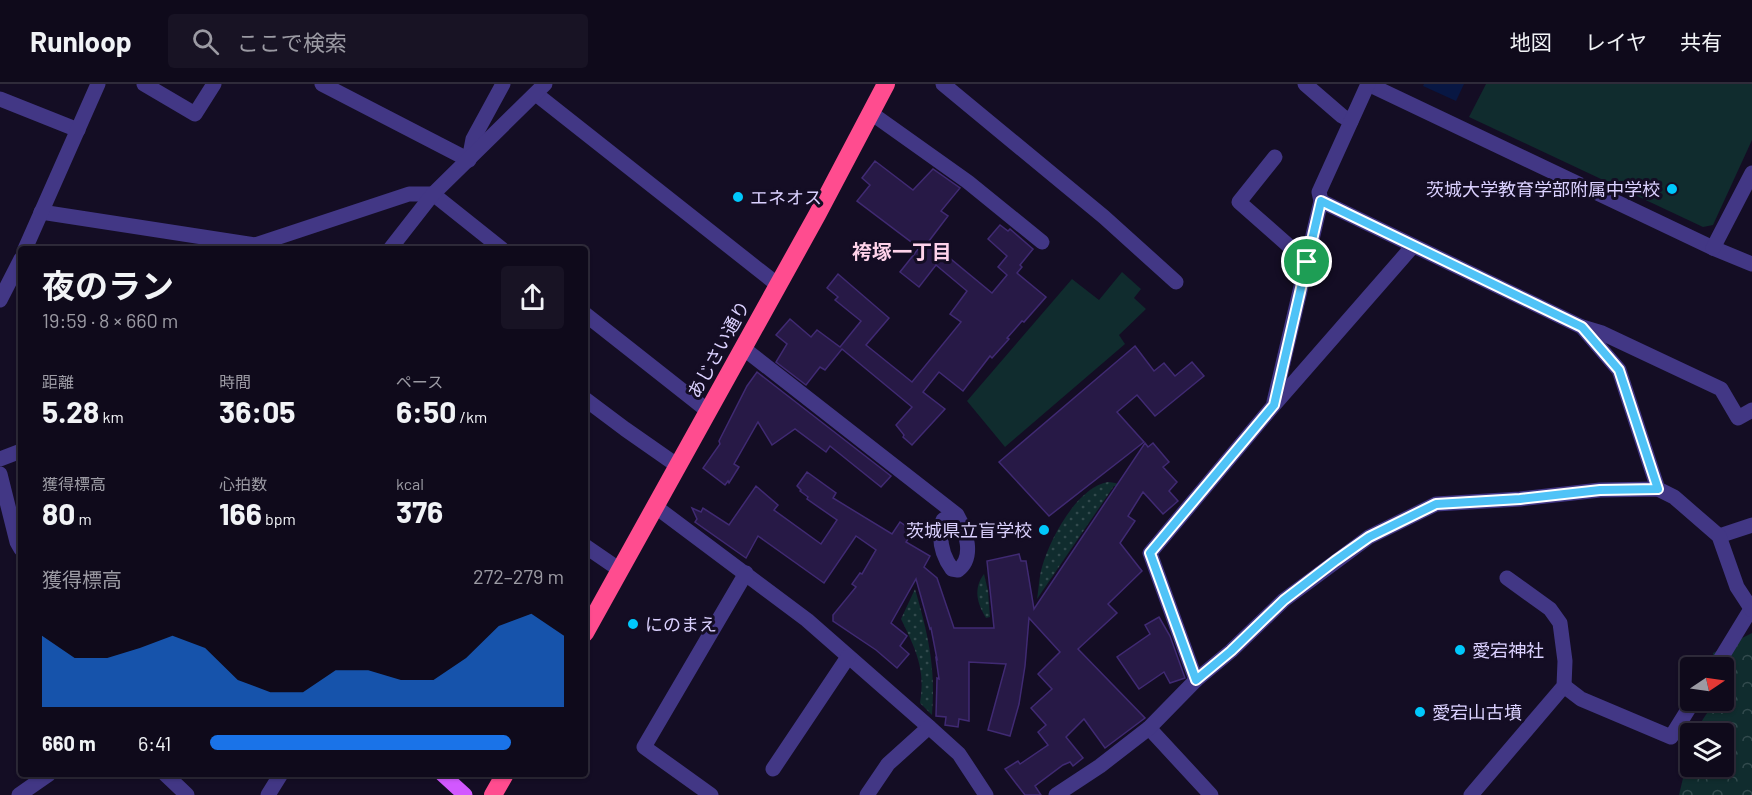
<!DOCTYPE html>
<html lang="ja">
<meta charset="utf-8">
<style>
body{margin:0;font-family:Barlow,"Noto Sans JP",sans-serif;background:#181324;color:#f1f3f6;height:100vh;display:flex;flex-direction:column;font-size:22px;white-space:nowrap}
*{box-sizing:border-box;margin:0}
p{font-size:20px;color:#9b9aa3}
.icon{flex:none;width:33px;height:33px;fill:none;stroke:currentColor;stroke-width:2;stroke-linecap:round;stroke-linejoin:round}
.map{position:relative;flex:1;overflow:hidden}
.panel{position:absolute;left:18px;top:162px;width:570px;height:531px;display:flex;flex-direction:column;background:#0f0a1b;border-radius:6px;box-shadow:0 2px 4px #0004,0 0 0 2px #2f2b3a}
.panel>*{flex:none}
.needle{width:39px;rotate:77deg}
.tools{position:absolute;left:1680px;top:573px;display:grid;gap:12px}
.tools a{display:grid;place-items:center;width:54px;height:54px;border-radius:6px;background:#0f0a1b;box-shadow:0 2px 4px #0004,0 0 0 2px #2f2b3a;font-size:30px}
.pin{position:absolute;display:grid;place-items:center;width:51px;height:51px;color:#fff;margin:-26px;border:3px solid #fff;border-radius:50%;box-shadow:0 2px 6px #0007}
.round{display:grid;place-items:center;flex:none;width:63px;height:63px;border-radius:6px;background:#181324}
.summary{display:flex;align-items:center;justify-content:space-between;height:102px;padding:0 24px}
h1{font-size:33px;font-weight:700;line-height:45px}
.stats{display:grid;grid-template-columns:repeat(3,1fr);gap:9px;height:102px;padding:6px 24px}
.stats div{display:grid;align-content:center}
.stats b{font-size:30px;font-weight:700}
.stats small{font-size:16px;font-weight:400}
.stats p{font-size:16px}
.chart{height:168px;padding:12px 24px}
.chart p{display:flex;justify-content:space-between}
.chart svg{width:100%;height:108px;margin-top:6px;fill:#1a73e8;opacity:.7}
ul{padding:0 24px;list-style:none;font-size:20px}
li{display:grid;grid-template-columns:96px 72px 1fr;align-items:center;height:45px}
li i{height:15px;border-radius:8px;background:#1a73e8}
header{display:flex;align-items:center;gap:36px;box-sizing:border-box;height:84px;padding:0 30px;background:#0f0a1b;border-bottom:2px solid #2f2b3a}
header strong{font-size:28px}
nav{display:flex;gap:33px;margin-inline-start:auto;font-size:21px}
.search{width:420px;height:54px;background:#181324;display:flex;align-items:center;gap:15px;box-sizing:border-box;padding:0 21px;border-radius:6px;color:#9b9aa3;font-size:22px}
.map>svg:first-child{display:block}
.grass{fill:url(#grass-dots)}
.forest{fill:url(#forest-crowns)}
.garden{fill:#102c2e}
.water{fill:#081743}
.building{fill:#271946;stroke:#402a73;stroke-width:1.5}
.lines{fill:none;stroke-linecap:round;stroke-linejoin:round}
.minor{stroke:#423785;stroke-width:15}
.major{stroke:#d258ff;stroke-width:15}
.highway{stroke:#ff4c8f;stroke-width:18}
.route-casing{stroke:#fff;stroke-width:12}
.route{stroke:#4fc3f7;stroke-width:8}
.poi-dot{fill:#00c8fc;stroke:#140d24;stroke-width:2}
.labels{text-anchor:middle;dominant-baseline:central;stroke-width:6;stroke-linejoin:round;paint-order:stroke}
.poi-label{font-size:18px;fill:#dbd1ff;stroke:#140d24;text-anchor:start}
.street-label{font-size:18px;fill:#dbd1ff;stroke:#140d24}
.neighbourhood-label{font-size:20px;font-weight:bold;fill:#ffd3ea;stroke:#140d24}
</style>
<header>
<strong>Runloop</strong>
<div class="search"><svg class="icon" aria-label="search" viewBox="0 0 24 24"><circle cx="10" cy="10" r="6"/><path d="M15 15l6 6"/></svg>ここで検索</div>
<nav><a>地図</a><a>レイヤ</a><a>共有</a></nav>
</header>
<div class="map">
<svg width="1752" height="711" viewBox="0 0 1752 711">
<defs>
<pattern id="grass-dots" width="8" height="8" patternUnits="userSpaceOnUse" patternTransform="scale(1.5)"><rect width="8" height="8" fill="#102c2e"/><path d="M2 2h.1M6 6h.1" fill="none" stroke="#324a4d" stroke-width="1.8" stroke-linecap="round"/></pattern>
<pattern id="forest-crowns" width="20" height="18" patternUnits="userSpaceOnUse" patternTransform="scale(1.5)"><rect width="20" height="18" fill="#102c2e"/><path d="M2 6a3 3 0 1 1 6 0M12 15a3 3 0 1 1 6 0" fill="none" stroke="#324a4d"/></pattern>
</defs>
<rect width="100%" height="100%" fill="#140d24"/>
<g class="grass">
<path d="M1108 398C1120 399 1127 402 1135 411L1114 402 1037 515C1039 504 1039 493 1042 483 1050 455 1077 403 1108 398Z"/>
<path d="M984 490 988 507 990 533 986 534C977 519 973 505 984 490Z"/>
<path d="M915 505C928 550 936 583 932 631L920 619C926 585 915 564 901 535Z"/>
</g>
<path class="forest" d="M1752 549V711H1679L1690 665V682H1724V650L1694 649 1711 623V617L1724 616V584L1713 583V569Z"/>
<g class="garden">
<path d="M1486 0H1752V56L1713 141 1703 143 1469 33Z"/>
<path d="M1122 188 1141 205 1134 214 1146 225 1119 251 1125 260 1005 363 967 317 1072 195 1099 216Z"/>
</g>
<path class="water" d="M1424 0H1464L1456 17 1423 2Z"/>
<g class="building">
<path d="M875 77 913 106 933 85 960 104 941 127 948 132 929 157 992 209 1007 191 998 183 1007 172 988 155 1000 141 1008 147 1010 145 1033 165 1020 181 1022 183 1017 189 1046 213 1024 238 1022 237 1007 254 1009 255 992 274 990 272 963 307 939 288 923 308 945 325 912 361 903 353 904 351 896 341 912 323 842 265 825 286 820 283 806 301 776 278 787 260 776 251 790 235 811 253 817 246 840 263 861 237 835 216 838 213 827 204 838 190 889 234 866 261 912 298 961 238 950 230 967 207 936 181 919 203 900 188 919 164 857 117 870 101 862 94Z"/>
<path d="M1135 262 1154 287 1164 279 1175 292 1192 278 1204 292 1155 332 1137 311 1117 328 1144 358 1049 432 999 378Z"/>
<path d="M757 288 891 392 881 403 830 362 826 368 795 345 772 361 758 338 734 380 739 383 729 399 728 397 725 401 703 384 720 360 719 357 747 302Z"/>
<path d="M1145 359 1148 363 1153 359 1169 378 1163 383 1177 398 1169 407 1178 417 1163 430 1143 408 1128 432 1135 437 1120 459 1142 487 1108 520 1117 529 1078 565 1145 634 1105 664 1084 635 1066 653 1083 674 1073 682 1070 678 1063 681 1035 702 1041 711H1025L1005 685 1018 677 1020 680 1048 661 1038 648 1046 641 1031 624 1052 605 1038 590 1060 568 1029 534 1025 582 1019 620 1010 652 988 646 1006 580 969 578V637L959 635 958 643 945 641 946 633 936 632 937 594 939 595 936 574 937 575 931 544 930 545 916 495 891 539 907 552 900 562 909 570 897 584 876 566 833 537V531L856 503 852 500 860 489 862 490 876 466 856 452 824 499 758 452 746 474 695 438 697 435 692 424 701 428 703 424 729 441 756 402 778 421 774 426 821 460 837 436 807 415 808 413 800 407 801 406 797 402 807 388 836 409 833 414 892 450 900 438 913 447 906 458 930 472 924 483 937 494 954 544H994L987 477 1019 470 1021 477H1026L1034 525Z"/>
<path d="M1159 533 1170 552 1185 594 1170 599 1164 588 1139 605 1117 573 1150 550 1145 541Z"/>
</g>
<g class="lines">
<g class="minor">
<path d="M144 0 195 30 214 0"/>
<path d="M322 0 469 76 473 55 503 0"/>
<path d="M943 0 1104 133 1176 198"/>
<path d="M1305 0 1342 32 1351 37"/>
<path d="M1368 0 1713 164 1752 180"/>
<path d="M536 10 778 201"/>
<path d="M0 15 78 46"/>
<path d="M871 29 968 98 1042 158"/>
<path d="M1275 73 1239 118 1307 178"/>
<path d="M1321 117 1582 243 1619 286 1658 405"/>
<path d="M41 128 255 161 409 110H433L502 165"/>
<path d="M1713 164 1752 89"/>
<path d="M25 165 98 0"/>
<path d="M390 165 433 110 545 0"/>
<path d="M0 216 21 175"/>
<path d="M585 230 708 327"/>
<path d="M1582 243 1602 249 1721 305 1738 334 1752 326"/>
<path d="M743 264 957 431C966 447 975 473 958 486L952 485C941 470 938 454 943 436L953 430"/>
<path d="M585 315 625 345 678 382"/>
<path d="M1274 318 1321 117 1319 108 1368 0"/>
<path d="M0 375 21 367"/>
<path d="M0 390 17 458 21 465"/>
<path d="M656 423 807 536 929 643 959 670 986 711"/>
<path d="M1719 452 1752 441"/>
<path d="M585 462 620 486"/>
<path d="M1715 584 1751 525"/>
<path d="M1196 596 1150 469 1274 321 1413 162"/>
<path d="M1564 602 1581 615 1671 653 1694 616"/>
<path d="M1149 644 1211 711"/>
<path d="M773 685 848 573"/>
<path d="M165 690 187 711"/>
<path d="M19 711 49 690"/>
<path d="M268 711 281 690"/>
<path d="M711 711 644 663 746 489"/>
<path d="M867 711 888 680 929 643"/>
<path d="M1056 711 1100 682 1149 644 1196 596 1231 567 1284 516 1369 453 1436 420 1520 415 1600 406 1658 405 1674 413 1719 452 1737 503 1752 526"/>
<path d="M1471 711 1564 602 1565 577 1560 539 1550 525 1507 494"/>
</g>
<path class="major" d="M442 690 465 711"/>
<g class="highway">
<path d="M585 549 817 131 886 0"/>
<path d="M493 711 505 690"/>
</g>
</g>
<g class="lines">
<g class="route-casing">
<path id="route" d="M1321 117 1582 243 1619 286 1658 405 1600 406 1520 415 1436 420 1369 453 1335 477 1284 516 1231 567 1196 596 1150 469 1274 321Z"/>
</g>
<use href="#route" class="route"/>
</g>
<g class="poi-dot">
<circle cx="1672" cy="105" r="6"/>
<circle cx="738" cy="113" r="6"/>
<circle cx="1044" cy="446" r="6"/>
<circle cx="633" cy="540" r="6"/>
<circle cx="1460" cy="566" r="6"/>
<circle cx="1420" cy="628" r="6"/>
</g>
<g class="labels">
<g class="poi-label">
<text x="1660" y="105" text-anchor="end">茨城大学教育学部附属中学校</text>
<text x="750" y="113">エネオス</text>
<text x="1032" y="446" text-anchor="end">茨城県立盲学校</text>
<text x="645" y="540">にのまえ</text>
<text x="1472" y="566">愛宕神社</text>
<text x="1432" y="628">愛宕山古墳</text>
</g>
<g class="street-label">
<text transform="translate(718 265) rotate(-61)">あじさい通り</text>
</g>
<g class="neighbourhood-label">
<text x="902" y="167">袴塚一丁目</text>
</g>
</g>
</svg>
<div class="tools">
<a><svg class="needle" viewBox="-14 -14 28 28"><path d="M0-13l5 13h-10z" fill="#e53935"/><path d="M0 13l5-13h-10z" fill="#9b9aa3"/></svg></a>
<a><svg class="icon" aria-label="layers" viewBox="0 0 24 24"><path d="M12 4l9 5-9 5-9-5zM3 14l9 5 9-5"/></svg></a>
</div>
<div class="pin" style="left:1307px;top:178px;background:#1e9e55"><svg class="icon" aria-label="arrive" viewBox="0 0 24 24"><path d="M6 21V4h12l-3 4 3 4H6"/></svg></div>
<section class="panel">
<div class="summary"><div><h1>夜のラン</h1><p>19:59 · 8 × 660 m</p></div><a class="round"><svg class="icon" aria-label="share" viewBox="0 0 24 24"><path d="M12 15V3M7 8l5-5 5 5M5 13v7h14v-7"/></svg></a></div>
<div class="stats">
<div><p>距離</p><b>5.28<small> km</small></b></div>
<div><p>時間</p><b>36:05</b></div>
<div><p>ペース</p><b>6:50<small> /km</small></b></div>
</div>
<div class="stats">
<div><p>獲得標高</p><b>80<small> m</small></b></div>
<div><p>心拍数</p><b>166<small> bpm</small></b></div>
<div><p>kcal</p><b>376</b></div>
</div>
<div class="chart"><p><span>獲得標高</span>272–279 m</p>
<svg viewBox="0 0 160 44" preserveAspectRatio="none"><path d="M0 44V15L10 24L20 24L30 20L40 15L50 20L60 33L70 38L80 38L90 29L100 29L110 33L120 33L130 24L140 11L150 6L160 15V44z"/></svg>
</div>
<ul>
<li><b>660 m</b>6:41<i style="width:85%"></i></li>
</ul>
</section>
</div>
